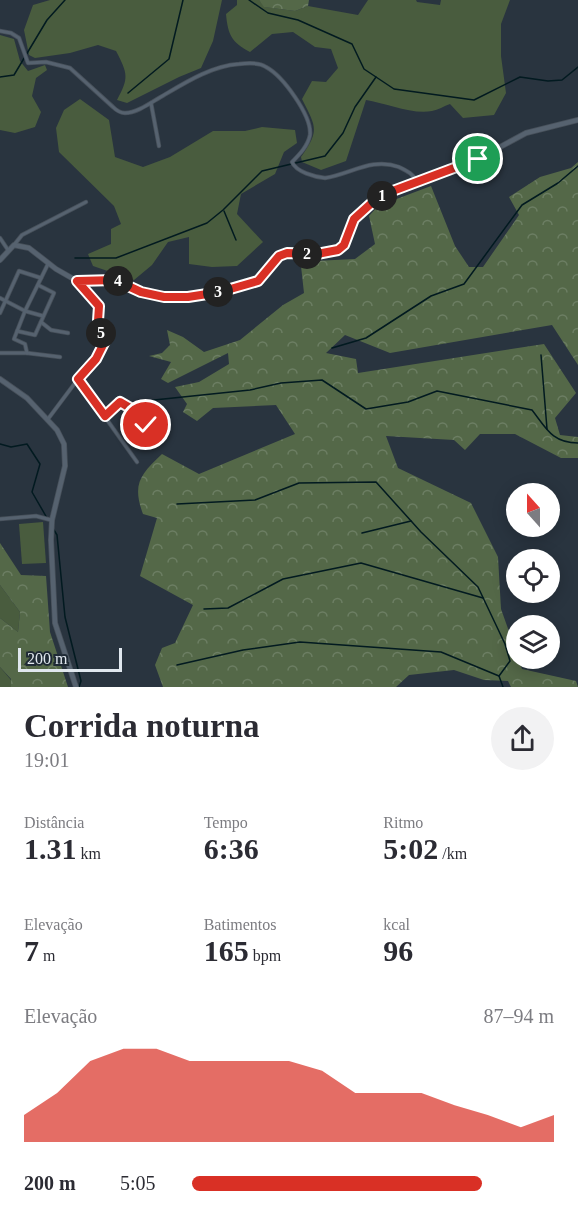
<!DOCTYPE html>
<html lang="pt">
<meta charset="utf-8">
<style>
body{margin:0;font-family:"Times New Roman",serif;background:#f2f2f3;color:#2b2b33;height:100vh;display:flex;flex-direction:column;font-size:22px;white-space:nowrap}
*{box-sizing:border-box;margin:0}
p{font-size:20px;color:#7c7c81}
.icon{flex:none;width:33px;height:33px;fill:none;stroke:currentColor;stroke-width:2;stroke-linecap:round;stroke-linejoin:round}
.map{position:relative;height:687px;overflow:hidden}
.details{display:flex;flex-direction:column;background:#fff;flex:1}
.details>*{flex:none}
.needle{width:39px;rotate:339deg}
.tools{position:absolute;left:506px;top:483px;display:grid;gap:12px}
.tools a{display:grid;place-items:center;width:54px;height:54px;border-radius:50%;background:#fff;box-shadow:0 3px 15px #0003;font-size:30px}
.scale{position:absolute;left:18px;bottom:15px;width:104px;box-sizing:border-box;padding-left:6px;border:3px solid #e0e7ee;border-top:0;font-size:16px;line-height:21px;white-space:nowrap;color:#e0e7ee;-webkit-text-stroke:4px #1f2a35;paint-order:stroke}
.pin{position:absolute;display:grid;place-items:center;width:51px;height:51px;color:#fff;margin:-26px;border:3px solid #fff;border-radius:50%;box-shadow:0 2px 6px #0007}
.km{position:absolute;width:30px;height:30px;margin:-15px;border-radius:50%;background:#222;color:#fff;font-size:16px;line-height:30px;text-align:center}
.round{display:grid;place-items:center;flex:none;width:63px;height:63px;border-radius:32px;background:#f2f2f3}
.headline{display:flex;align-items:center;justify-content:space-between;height:102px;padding:0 24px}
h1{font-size:33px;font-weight:800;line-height:45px}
.metrics{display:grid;grid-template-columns:repeat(3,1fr);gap:9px;height:102px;padding:6px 24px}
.metrics div{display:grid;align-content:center}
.metrics b{font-size:30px;font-weight:800}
.metrics small{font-size:16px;font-weight:400}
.metrics p{font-size:16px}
.chart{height:168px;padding:12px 24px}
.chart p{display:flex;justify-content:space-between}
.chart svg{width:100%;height:108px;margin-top:6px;fill:#d93025;opacity:.7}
ul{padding:0 24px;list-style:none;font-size:20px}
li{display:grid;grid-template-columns:96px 72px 1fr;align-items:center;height:45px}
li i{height:15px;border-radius:8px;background:#d93025}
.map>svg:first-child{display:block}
.green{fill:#495c3e}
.forest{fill:url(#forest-crowns)}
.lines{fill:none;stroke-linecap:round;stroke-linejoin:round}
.stream{stroke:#021a20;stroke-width:1.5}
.street-casing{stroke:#47505a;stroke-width:4.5}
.secondary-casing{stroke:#47505a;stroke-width:6}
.street{stroke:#56626f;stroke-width:3}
.secondary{stroke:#56626f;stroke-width:4.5}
.route-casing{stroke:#fff;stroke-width:12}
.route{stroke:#d93025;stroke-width:8}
</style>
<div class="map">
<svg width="578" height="687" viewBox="0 0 578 687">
<defs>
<pattern id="forest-crowns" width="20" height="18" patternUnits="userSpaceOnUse" patternTransform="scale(1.5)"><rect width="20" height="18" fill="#546848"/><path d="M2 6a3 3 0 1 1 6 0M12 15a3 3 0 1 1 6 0" fill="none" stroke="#6c7e63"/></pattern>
</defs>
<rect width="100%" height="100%" fill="#29343f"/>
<g class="green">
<path d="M50 0H222L213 41 201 68 179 77 127 103 117 100C129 78 128 74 116 51L98 45 70 53 35 58 29 55 24 30 33 5Z"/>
<path d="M237 0H259L265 7 295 11 308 6 358 15 368 0H416L417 2 440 5 441 0H510L501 24V56L506 93 494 115 463 118 450 104C444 106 438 110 432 111 413 115 385 103 366 100L346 161 321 170 302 162 301 157C320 130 316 127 302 99L312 81 326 82 338 68 331 49 315 47 293 32 272 34 250 52C232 42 228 36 226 14L237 5Z"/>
<path d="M0 35 14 39 20 61 28 71 45 65 47 70 36 78 32 96 41 112 35 127 15 133 0 130Z"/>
<path d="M80 99 109 120 115 157 143 167 170 157 213 131H245L262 127 295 130 297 143 284 152 275 174 241 194 237 214 263 242 237 266 212 267 189 264V237L168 242 152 265 134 280 93 266 88 254 111 244V229L121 224 114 206 59 152 56 128 64 110Z"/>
<path d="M43 522 46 563 22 564 19 524Z"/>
<path d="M0 585 20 612 18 632 0 618Z"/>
<path d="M0 667 11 680V687H0Z"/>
</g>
<g class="forest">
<path d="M259 0H309L308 6 295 11 264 7Z"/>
<path d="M578 162V365L552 325 390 353 345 335 326 353 356 359 358 373 544 344 576 393 555 418 560 435 578 437V458H561L515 434H480L465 450 454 440 386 436 398 468 471 503 498 557 501 609 516 651V658L518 659 522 669 576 681 578 687H511L508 681 484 680 454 670 409 675 396 687H163L155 665 162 648 175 643 193 605 140 576 157 518 143 514C132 484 140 475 162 454L199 474 295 434 276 405 213 408 197 421 183 412 187 404 175 387 199 382 229 364 228 353 168 383 161 379 171 362 149 356 162 353 170 345 167 330 183 337 204 352 240 340 283 305 304 293 301 266 314 261 355 259 375 244 369 216 378 206 431 186 455 246 469 267H483L519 215 509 197 540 177 571 168Z"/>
<path d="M0 543 21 575 46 576 50 632 68 687H11V679L0 667V618L18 632 20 612 0 585Z"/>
</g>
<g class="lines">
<g class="stream">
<path d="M249 0 268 13 298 20 352 44 364 69 394 89 474 100 520 77 548 81 562 80 578 67"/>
<path d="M0 77 14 75 47 20 65 0"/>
<path d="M128 93 169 59 183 0"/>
<path d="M224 211 236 240"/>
<path d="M75 258H116L207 223 223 210 262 171 325 156 343 133 355 107 376 77"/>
<path d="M332 348 366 338 431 296 464 284 522 205 558 183 578 166"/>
<path d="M541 355 547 429"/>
<path d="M154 400 250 390 281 383 322 380 366 409 408 402 437 391 532 410C546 428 552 443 578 443"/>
<path d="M0 444 11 447 27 444 40 464 32 492 47 518"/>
<path d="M177 504 255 500 299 483 376 482 421 532 478 587 505 644 510 661 499 676"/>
<path d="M54 530 57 535 65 617 81 681 79 687"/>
<path d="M362 533 411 521"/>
<path d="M204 609 228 608 283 579 361 563 483 598"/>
<path d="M177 665 243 650 300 642 441 652 499 676 503 687"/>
</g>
<g class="street-casing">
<g id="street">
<path d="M0 31 11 33 19 38 28 63 46 62 70 68 113 107C116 110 120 113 125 113 136 113 149 104 159 98 183 84 210 66 239 64 247 63 259 62 266 67 283 76 312 116 310 135 308 146 299 155 292 162 296 172 315 177 325 178 351 174 372 157 399 167 407 171 412 173 417 181"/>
<path d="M151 103 159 146"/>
<path d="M0 238 8 250"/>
<path d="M14 245 22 235 86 202"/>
<path d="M0 298 25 311 43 316"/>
<path d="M0 313 19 271 41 278"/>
<path d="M41 322 51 330 68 333"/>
<path d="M17 331 35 335 54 293 38 285"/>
<path d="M0 353H27L60 357"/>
<path d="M27 353 25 344 14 339 25 311 48 264"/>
<path d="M78 379 137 462"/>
<path d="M105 416 120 402 132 409 148 426 164 418"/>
<path d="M48 419 78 379 96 359 105 341 97 321 99 306 77 281"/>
<path d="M0 519 36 516 51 520"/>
</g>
</g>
<g class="secondary-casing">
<g id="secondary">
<path d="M0 260 14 245 29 248 56 269 77 281 115 280 141 292 164 297H188L220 292 258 281 279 256 287 253 317 254 338 250 344 245 354 219 375 200 390 192 478 159 526 133 578 120"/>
<path d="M0 379 27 398 57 430 64 444 65 466 52 520 51 540 55 623 76 687"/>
</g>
</g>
<use href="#street" class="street"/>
<use href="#secondary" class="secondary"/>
</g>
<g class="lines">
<g class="route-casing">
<path id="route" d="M146 425 132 409 120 402 105 416 78 379 96 359 105 341 98 321 99 306 77 281 115 280 141 292 164 297H188L220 292 258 281 279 256 287 253 317 254 338 250 344 245 354 219 375 200 390 192 478 159"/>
</g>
<use href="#route" class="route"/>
</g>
</svg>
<div class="tools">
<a><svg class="needle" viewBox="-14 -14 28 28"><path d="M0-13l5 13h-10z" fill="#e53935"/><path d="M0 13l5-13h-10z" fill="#7c7c81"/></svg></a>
<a><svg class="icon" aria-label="locate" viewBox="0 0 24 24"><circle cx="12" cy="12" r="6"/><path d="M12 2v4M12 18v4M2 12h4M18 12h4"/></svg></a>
<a><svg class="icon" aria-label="layers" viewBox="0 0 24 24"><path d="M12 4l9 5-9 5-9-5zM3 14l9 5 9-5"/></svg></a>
</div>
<div class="scale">200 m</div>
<div class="pin" style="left:478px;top:159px;background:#1e9e55"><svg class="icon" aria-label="arrive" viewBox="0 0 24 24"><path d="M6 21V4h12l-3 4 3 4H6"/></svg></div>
<div class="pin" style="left:146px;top:425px;background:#d93025"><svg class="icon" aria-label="check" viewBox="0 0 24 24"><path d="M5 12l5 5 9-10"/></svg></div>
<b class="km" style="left:382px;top:196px">1</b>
<b class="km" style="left:307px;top:254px">2</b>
<b class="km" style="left:218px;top:292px">3</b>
<b class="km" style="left:118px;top:281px">4</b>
<b class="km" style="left:101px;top:333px">5</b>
</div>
<section class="details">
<div class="headline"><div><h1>Corrida noturna</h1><p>19:01</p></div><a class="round"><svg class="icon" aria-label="share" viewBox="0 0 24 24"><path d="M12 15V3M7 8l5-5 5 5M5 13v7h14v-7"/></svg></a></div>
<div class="metrics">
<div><p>Distância</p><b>1.31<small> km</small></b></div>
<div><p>Tempo</p><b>6:36</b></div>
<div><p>Ritmo</p><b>5:02<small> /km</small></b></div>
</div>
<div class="metrics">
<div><p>Elevação</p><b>7<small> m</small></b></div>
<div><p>Batimentos</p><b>165<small> bpm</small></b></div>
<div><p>kcal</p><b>96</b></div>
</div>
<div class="chart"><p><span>Elevação</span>87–94 m</p>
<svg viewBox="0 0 160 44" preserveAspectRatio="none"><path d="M0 44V33L10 24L20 11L30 6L40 6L50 11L60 11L70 11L80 11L90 15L100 24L110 24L120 24L130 29L140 33L150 38L160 33V44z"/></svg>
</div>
<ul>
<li><b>200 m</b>5:05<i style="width:80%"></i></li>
</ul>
</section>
